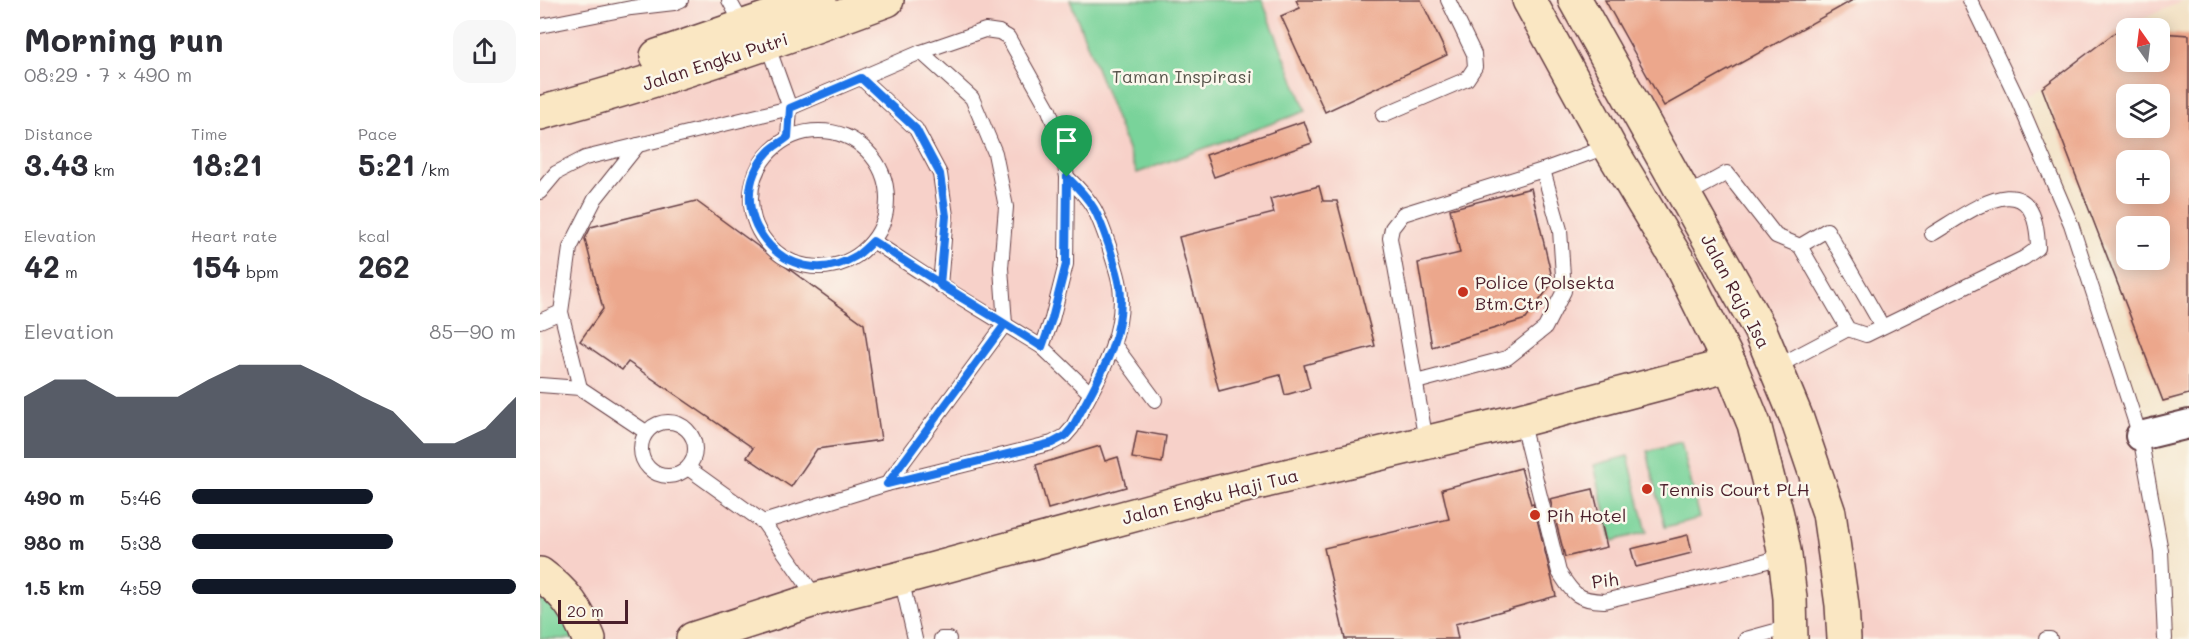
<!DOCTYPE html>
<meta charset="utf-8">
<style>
body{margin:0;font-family:Mali,sans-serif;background:#f7f7f7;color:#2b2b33;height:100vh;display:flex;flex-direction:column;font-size:22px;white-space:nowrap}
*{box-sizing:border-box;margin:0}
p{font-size:20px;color:#7c7c81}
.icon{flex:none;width:33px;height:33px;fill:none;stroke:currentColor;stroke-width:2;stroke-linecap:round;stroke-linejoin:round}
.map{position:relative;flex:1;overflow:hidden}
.side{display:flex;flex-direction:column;background:#fff;width:540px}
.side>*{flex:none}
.needle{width:39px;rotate:346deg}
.tools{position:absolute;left:1576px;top:18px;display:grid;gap:12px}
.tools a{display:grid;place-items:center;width:54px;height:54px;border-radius:12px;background:#fff;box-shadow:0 3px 15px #0003;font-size:30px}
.scale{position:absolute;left:18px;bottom:15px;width:70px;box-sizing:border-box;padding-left:6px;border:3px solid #4a1f2b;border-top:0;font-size:16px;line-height:21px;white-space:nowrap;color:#4a1f2b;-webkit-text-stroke:4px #fbf7ec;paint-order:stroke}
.pin{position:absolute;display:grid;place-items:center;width:51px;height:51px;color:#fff;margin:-62px -26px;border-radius:50% 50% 50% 0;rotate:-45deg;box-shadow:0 0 6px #0007}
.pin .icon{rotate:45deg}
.round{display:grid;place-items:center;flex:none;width:63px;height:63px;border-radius:18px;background:#f7f7f7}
.head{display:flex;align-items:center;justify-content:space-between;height:102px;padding:0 24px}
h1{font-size:33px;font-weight:700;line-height:45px}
.metrics{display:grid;grid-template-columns:repeat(3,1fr);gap:9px;height:102px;padding:6px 24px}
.metrics div{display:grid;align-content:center}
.metrics b{font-size:30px;font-weight:700}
.metrics small{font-size:16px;font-weight:400}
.metrics p{font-size:16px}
.chart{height:168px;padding:12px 24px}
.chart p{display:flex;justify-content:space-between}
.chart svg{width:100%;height:108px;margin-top:6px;fill:#111827;opacity:.7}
ul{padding:0 24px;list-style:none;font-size:20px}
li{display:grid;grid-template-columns:96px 72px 1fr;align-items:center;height:45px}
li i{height:15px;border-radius:8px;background:#111827}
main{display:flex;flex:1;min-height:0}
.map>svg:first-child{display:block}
.built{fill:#f7d1c9}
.green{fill:#79d39a;stroke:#627962;stroke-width:1.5}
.building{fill:#eca78c;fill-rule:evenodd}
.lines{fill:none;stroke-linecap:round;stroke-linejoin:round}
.lane-casing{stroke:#633c42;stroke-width:16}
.street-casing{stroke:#633c42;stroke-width:32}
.secondary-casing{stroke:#633c42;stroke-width:36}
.lane{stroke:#fff;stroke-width:14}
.street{stroke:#fff;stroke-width:28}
.secondary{stroke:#fae7c3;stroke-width:33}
.route-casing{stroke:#fff;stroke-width:12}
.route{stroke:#1a73e8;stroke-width:8}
.poi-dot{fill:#c8321e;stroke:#fbf7ec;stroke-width:2}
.labels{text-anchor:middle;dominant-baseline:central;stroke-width:5;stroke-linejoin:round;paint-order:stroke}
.street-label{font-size:18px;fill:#4a1f2b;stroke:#fbf7ec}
.park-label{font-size:18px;fill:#58554c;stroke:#fbf7ec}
.poi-label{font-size:18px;fill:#4a1f2b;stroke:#fbf7ec;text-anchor:start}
</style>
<main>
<section class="side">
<div class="head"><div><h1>Morning run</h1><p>08:29 · 7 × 490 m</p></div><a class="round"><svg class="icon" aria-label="share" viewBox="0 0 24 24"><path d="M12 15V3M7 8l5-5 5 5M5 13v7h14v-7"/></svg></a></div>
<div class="metrics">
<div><p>Distance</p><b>3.43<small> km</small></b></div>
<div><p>Time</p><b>18:21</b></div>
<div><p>Pace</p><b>5:21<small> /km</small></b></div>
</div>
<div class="metrics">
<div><p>Elevation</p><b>42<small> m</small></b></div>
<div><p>Heart rate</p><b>154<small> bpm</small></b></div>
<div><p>kcal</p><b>262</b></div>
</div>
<div class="chart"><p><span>Elevation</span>85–90 m</p>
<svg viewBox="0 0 160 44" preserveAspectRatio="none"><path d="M0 44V19L10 12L20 12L30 19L40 19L50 19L60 12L70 6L80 6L90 6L100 12L110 19L120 25L130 38L140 38L150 32L160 19V44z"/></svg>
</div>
<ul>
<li><b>490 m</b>5:46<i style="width:56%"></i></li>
<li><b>980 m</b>5:38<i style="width:62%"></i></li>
<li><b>1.5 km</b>4:59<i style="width:100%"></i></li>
</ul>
</section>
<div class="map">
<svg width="1649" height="639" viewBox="0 0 1649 639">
<rect width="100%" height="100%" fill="#fbf7ec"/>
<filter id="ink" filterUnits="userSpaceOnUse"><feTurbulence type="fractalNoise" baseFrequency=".0167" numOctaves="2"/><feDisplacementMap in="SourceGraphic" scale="12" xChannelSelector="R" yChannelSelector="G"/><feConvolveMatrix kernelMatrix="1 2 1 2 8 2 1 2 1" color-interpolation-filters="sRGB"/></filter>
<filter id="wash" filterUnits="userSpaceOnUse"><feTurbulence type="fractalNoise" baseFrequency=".008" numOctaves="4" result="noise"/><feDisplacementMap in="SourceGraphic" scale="24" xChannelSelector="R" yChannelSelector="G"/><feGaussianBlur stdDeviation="1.35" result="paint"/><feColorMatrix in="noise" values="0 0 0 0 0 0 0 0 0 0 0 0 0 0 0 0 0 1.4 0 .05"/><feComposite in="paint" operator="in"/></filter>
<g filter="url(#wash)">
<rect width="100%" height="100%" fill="#f3e2c6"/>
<path class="built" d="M0 0H1644L1577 31 1502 88 1478 100 1531 224 1600 436 1625 639H0Z"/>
<g class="green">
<path d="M530 0H722L766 111 597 173Z"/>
<path d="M1141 442 1160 518 1125 527 1107 451Z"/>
<path d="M1088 456 1107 532 1072 541 1054 465Z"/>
<path d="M0 578 65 639H0Z"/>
</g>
<g id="blocks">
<g class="building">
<path d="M756 0H881L907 55 785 112 741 16 760 8Z"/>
<path d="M1065 0H1313L1124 106Z"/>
<path d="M1577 31 1587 32V62H1620V33L1649 35V394L1623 401 1502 88ZM1587 94H1620V128H1587ZM1587 160H1620V194H1587ZM1587 226H1620V260H1587Z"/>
<path d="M764 121 772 143 674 177 666 155Z"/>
<path d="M779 186 783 201H797L835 346 764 365 770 388 745 395 740 375 679 391 639 237 734 213 730 199Z"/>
<path d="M991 188 1013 282 986 319 892 347 878 263 920 253 910 209Z"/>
<path d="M156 201 324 324 341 440 277 449 251 487 207 457 213 448 88 362 82 370 40 341 63 309 45 239 51 227Z"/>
<path d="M597 431 626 436 622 463 592 458Z"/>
<path d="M560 446 565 461 578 457 586 487 508 509 496 465Z"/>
<path d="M981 468 991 504 993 503 1016 596 915 624 918 639H805L784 548 909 519 902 489Z"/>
<path d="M1053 489 1067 547 1025 557 1010 499Z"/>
<path d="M1148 535 1152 553 1096 567 1091 549Z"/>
</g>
</g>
</g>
<g filter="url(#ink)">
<use href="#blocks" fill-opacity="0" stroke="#633c42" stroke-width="1.5"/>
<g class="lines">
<g class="lane-casing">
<g id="lane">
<path d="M189 0 204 27"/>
<path d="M1430 0 1478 100 1531 224 1600 436 1621 551 1625 639"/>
<path d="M0 26 91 8 134 3 141 0"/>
<path d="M226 41 250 108 248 137"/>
<path d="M321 78 376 129 400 174 406 216 400 285"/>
<path d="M843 115 927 79 935 67 934 54 908 0"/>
<circle cx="279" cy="199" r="68"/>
<path d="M0 192 16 173 45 158 250 108 381 52 445 30 459 32 468 37 509 110 520 140 527 177 526 264 512 319 502 347"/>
<path d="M1145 196 1187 173 1236 236 1260 246 1308 329 1326 335 1484 258 1498 248C1496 159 1434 209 1392 234"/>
<path d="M333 241 400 285 502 347 550 393"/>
<path d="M1260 246 1287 230 1342 326"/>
<path d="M0 321 21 312"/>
<path d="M573 343 615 400"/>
<path d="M1236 367 1308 329"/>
<path d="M876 382 967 358 1005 328 1024 291 1020 230 1003 170"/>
<path d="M0 385 40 388 106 432"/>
<path d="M40 388 21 312 30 248 55 199 98 145"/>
<path d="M981 420 1019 572C1033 594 1037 600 1064 601L1202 568 1245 556"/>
<circle cx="128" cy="449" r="27"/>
<path d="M886 441 850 238 852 228 863 214 1003 170 1069 146"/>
<path d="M148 468 223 522 277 599"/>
<path d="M347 484 465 324 461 268 466 207 455 153 432 98 381 52"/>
<path d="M223 522 347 484 512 443 525 436 532 428C555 384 587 338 580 286 578 273 573 260 569 246 557 211 554 203 527 177"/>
<path d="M361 578 375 639"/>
<path d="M401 639H409"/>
<path d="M1206 639 1250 627"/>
<path d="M1506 639H1510"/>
</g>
</g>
<g class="street-casing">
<path id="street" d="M1600 436 1649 424"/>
</g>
<g class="secondary-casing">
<g id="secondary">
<path d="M989 0 1069 146 1140 264 1190 365 1214 424 1237 515 1245 556 1250 598 1251 639"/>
<path d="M1035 0 1220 330 1257 419 1289 513 1302 605 1304 639"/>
<path d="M117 56 280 0"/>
<path d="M0 113C118 82 232 43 347 0"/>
<path d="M0 574C26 593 37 609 49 639"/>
<path d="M153 639 277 599 361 578 671 494 981 420 1190 365"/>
</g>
</g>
<use href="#lane" class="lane"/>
<use href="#street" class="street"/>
<use href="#secondary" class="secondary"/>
</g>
</g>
<g class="lines" filter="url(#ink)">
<g class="route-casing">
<path id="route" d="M527 177 526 264 512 319 502 347C445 311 389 277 333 241 328 246 322 252 316 256 245 299 175 207 229 151 234 146 242 142 248 137L250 108 321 78 376 129 400 174 406 216 400 285 465 324 347 484 512 443 525 436 532 428C555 384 587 338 580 286 578 273 573 259 569 246 557 211 554 203 527 177"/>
</g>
<use href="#route" class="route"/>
</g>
<g class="poi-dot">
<circle cx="923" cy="292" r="6"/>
<circle cx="1107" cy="489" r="6"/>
<circle cx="995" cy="515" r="6"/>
</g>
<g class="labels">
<g class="street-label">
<text transform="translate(175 61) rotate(-18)">Jalan Engku Putri</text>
<text transform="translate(1196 291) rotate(62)">Jalan Raja Isa</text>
<text transform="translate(670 496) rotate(-14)">Jalan Engku Haji Tua</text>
<text transform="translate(1065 580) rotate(-7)">Pih</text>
</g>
<g class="park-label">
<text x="642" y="76">Taman Inspirasi</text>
</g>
<g class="poi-label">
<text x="935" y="282">Police (Polsekta<tspan x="935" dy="21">Btm.Ctr)</tspan></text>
<text x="1119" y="489">Tennis Court PLH</text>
<text x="1007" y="515">Pih Hotel</text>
</g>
</g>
</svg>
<div class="tools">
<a><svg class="needle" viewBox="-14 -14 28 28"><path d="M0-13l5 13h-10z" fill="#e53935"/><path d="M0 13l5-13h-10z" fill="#7c7c81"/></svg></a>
<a><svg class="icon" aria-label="layers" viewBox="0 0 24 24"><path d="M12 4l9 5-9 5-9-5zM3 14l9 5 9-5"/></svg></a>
<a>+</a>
<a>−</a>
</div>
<div class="scale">20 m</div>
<div class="pin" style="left:527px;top:177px;background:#1e9e55"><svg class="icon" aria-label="arrive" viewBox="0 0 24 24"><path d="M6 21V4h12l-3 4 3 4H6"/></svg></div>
</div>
</main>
